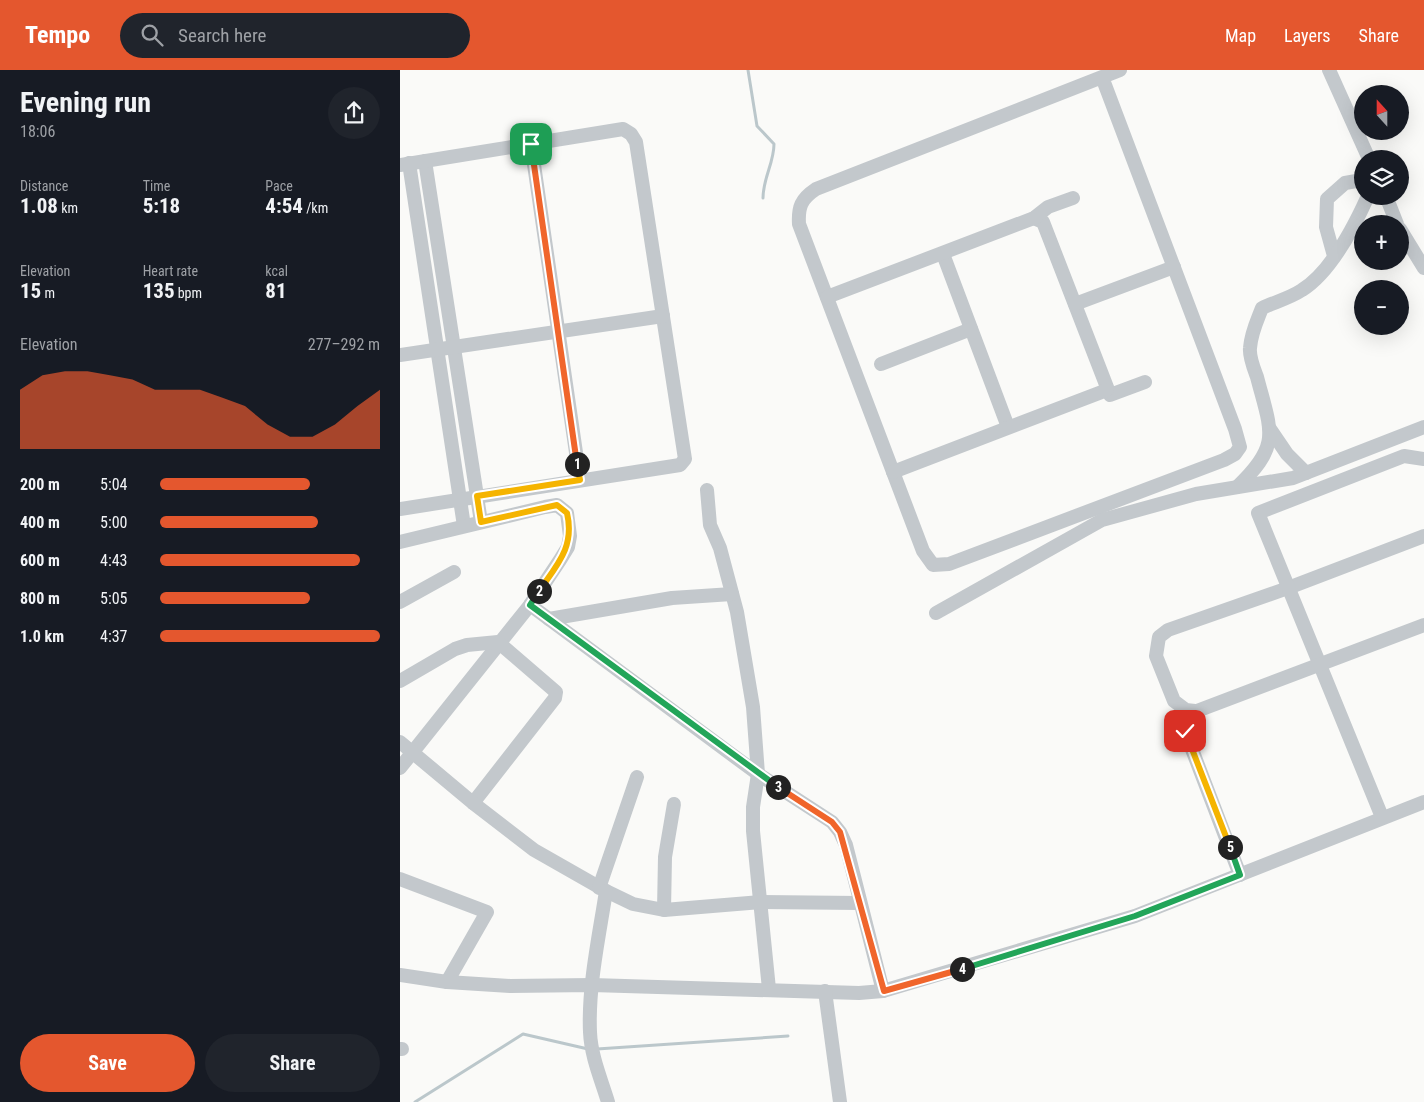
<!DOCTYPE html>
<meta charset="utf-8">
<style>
body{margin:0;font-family:"Roboto Condensed",sans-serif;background:#20242c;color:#f1f3f6;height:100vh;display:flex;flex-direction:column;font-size:19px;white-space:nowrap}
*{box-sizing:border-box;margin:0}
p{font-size:16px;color:#9ea1a6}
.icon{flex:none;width:28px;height:28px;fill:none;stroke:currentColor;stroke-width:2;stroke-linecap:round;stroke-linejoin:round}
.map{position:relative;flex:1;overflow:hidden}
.side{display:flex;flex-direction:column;background:#171b24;width:400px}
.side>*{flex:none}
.needle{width:32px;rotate:339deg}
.tools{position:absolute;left:954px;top:15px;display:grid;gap:10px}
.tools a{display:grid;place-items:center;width:55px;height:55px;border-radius:50%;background:#171b24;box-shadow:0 5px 20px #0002;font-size:25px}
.pin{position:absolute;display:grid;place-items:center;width:42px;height:42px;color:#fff;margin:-21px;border-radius:10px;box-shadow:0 2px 8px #0006}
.km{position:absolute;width:25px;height:25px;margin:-12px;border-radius:50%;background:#222;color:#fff;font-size:14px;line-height:25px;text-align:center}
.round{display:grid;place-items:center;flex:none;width:52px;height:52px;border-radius:26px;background:#20242c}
.headline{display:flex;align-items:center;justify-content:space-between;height:85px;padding:0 20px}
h1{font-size:28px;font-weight:700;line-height:38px}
.stats{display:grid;grid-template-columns:repeat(3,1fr);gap:8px;height:85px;padding:5px 20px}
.stats div{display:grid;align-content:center}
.stats b{font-size:21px;font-weight:700}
.stats small{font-size:14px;font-weight:400}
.stats p{font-size:14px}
.chart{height:140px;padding:10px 20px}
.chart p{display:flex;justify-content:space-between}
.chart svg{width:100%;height:90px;margin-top:5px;fill:#e4572e;opacity:.7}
.button{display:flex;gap:10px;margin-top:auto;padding:10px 20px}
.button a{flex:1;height:58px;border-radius:30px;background:#e4572e;color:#fff;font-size:20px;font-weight:700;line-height:58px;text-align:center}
.button a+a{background:#20242c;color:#f1f3f6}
ul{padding:0 20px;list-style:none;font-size:16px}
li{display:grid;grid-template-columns:80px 60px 1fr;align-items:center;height:38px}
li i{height:12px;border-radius:6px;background:#e4572e}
header{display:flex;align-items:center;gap:30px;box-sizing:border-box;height:70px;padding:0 25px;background:#e4572e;color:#fff}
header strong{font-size:24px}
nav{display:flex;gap:28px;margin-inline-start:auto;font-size:18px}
.search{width:350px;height:45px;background:#20242c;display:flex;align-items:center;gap:12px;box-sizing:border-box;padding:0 18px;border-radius:28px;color:#9ea1a6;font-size:19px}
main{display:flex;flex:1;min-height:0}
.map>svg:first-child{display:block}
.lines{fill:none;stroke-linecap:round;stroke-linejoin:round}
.stream{stroke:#bbc7cb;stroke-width:3}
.minor{stroke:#c3c8cc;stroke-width:14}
.split-1-casing{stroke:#fff;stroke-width:10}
.split-2-casing{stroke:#fff;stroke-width:10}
.split-3-casing{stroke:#fff;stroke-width:10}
.split-4-casing{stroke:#fff;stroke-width:10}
.split-5-casing{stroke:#fff;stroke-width:10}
.split-6-casing{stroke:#fff;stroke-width:10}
.split-1{stroke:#f0652b;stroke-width:6}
.split-2{stroke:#f5b400;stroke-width:6}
.split-3{stroke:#22a559;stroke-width:6}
.split-4{stroke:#f0652b;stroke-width:6}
.split-5{stroke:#22a559;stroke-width:6}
.split-6{stroke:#f5b400;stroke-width:6}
</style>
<header>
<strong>Tempo</strong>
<div class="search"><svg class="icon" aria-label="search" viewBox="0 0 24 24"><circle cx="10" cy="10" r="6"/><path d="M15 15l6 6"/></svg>Search here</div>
<nav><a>Map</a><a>Layers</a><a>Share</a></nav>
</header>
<main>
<section class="side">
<div class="headline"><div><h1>Evening run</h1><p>18:06</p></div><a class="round"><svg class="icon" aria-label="share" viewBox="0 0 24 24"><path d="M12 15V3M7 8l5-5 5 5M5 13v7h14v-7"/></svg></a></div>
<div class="stats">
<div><p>Distance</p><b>1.08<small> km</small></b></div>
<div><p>Time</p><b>5:18</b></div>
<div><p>Pace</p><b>4:54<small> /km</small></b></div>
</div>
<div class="stats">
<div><p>Elevation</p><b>15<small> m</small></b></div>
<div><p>Heart rate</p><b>135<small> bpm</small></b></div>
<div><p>kcal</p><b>81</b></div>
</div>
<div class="chart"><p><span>Elevation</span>277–292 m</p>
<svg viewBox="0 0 160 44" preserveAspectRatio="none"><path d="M0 44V15L10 8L20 6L30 6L40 8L50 10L60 15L70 15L80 15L90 19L100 23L110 32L120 38L130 38L140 32L150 23L160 15V44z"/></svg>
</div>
<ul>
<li><b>200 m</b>5:04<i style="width:68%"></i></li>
<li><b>400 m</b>5:00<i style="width:72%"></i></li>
<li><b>600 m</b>4:43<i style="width:91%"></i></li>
<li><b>800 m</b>5:05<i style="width:68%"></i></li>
<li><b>1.0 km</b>4:37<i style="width:100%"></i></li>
</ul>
<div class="button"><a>Save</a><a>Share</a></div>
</section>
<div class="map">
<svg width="1024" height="1032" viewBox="0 0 1024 1032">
<rect width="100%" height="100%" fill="#fafaf8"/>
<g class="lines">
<g class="stream">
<path d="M348 0 357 56 374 74C374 93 363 108 363 128"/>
<path d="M197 979 388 966"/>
<path d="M15 1032 123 964 188 979"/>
</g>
<g class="minor">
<path d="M929 0 969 89"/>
<path d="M702 7 835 359 840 377 835 384 824 390 549 494 533 495 523 481 399 154C398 137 401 129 416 119L720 0"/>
<path d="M131 74 180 410"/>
<path d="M25 91 81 452"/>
<path d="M9 93 64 456"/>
<path d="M0 95 223 59 231 64 236 72 285 389 280 395 0 439"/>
<path d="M986 126 997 154"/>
<path d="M634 148 643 152 710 325 745 312"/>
<path d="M1000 159 1024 198"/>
<path d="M543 184 608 357"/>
<path d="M934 186 926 157 927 129 945 113 962 110"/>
<path d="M427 227 634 148 648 137 673 128"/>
<path d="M675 234 774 197"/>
<path d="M0 285 263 246"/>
<path d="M481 294 571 259"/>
<path d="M870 359 887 384 906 403"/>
<path d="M493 402 707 320"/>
<path d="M837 417C882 375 871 361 857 307 854 299 849 287 850 278 851 263 857 251 862 238 875 232 890 228 902 220 931 202 954 157 968 126"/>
<path d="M307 420 310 455 320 478 337 542 353 637 358 704 353 737V761L369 919"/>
<path d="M0 472 145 437 157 435 167 443 170 466 168 477 160 490 130 535 0 698"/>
<path d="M0 532 54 502"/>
<path d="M130 535 358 704 432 752 440 762 446 775 483 921"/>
<path d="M536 543 702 450 796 424 893 408 1024 357"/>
<path d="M149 549 272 528 332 524"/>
<path d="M0 611 55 579 67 575 98 572 156 622 155 628 73 733"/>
<path d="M795 641 786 640 774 631 756 586 759 567 768 560 888 518 1024 466"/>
<path d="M0 672 73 733 134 780 206 821 233 834 264 840 361 832 459 833"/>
<path d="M982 747 858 443 1004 386 1024 389"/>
<path d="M840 805 785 661 789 644 1024 555"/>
<path d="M0 809 87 842 47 912"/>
<path d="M199 818 237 707"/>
<path d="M206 821C199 867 188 916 190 962 191 986 201 1009 208 1032"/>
<path d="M264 840 265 787 274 734"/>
<path d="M0 905 47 912 110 916 192 915 459 923 483 921 735 846 1024 732"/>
<path d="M425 921 440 1032"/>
<path d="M0 979H2"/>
</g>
</g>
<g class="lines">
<g class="split-1-casing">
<path id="split-1" d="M131 74 177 394"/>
</g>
<g class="split-2-casing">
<path id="split-2" d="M139 521C157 495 175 477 167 443L157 435 81 452 77 426 180 410 177 394"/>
</g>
<g class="split-3-casing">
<path id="split-3" d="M139 521 130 535 378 717"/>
</g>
<g class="split-4-casing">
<path id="split-4" d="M378 717 432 752 440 762 484 921 562 899"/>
</g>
<g class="split-5-casing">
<path id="split-5" d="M562 899 735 846 840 805 830 777"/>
</g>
<g class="split-6-casing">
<path id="split-6" d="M785 661 830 777"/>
</g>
<use href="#split-1" class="split-1"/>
<use href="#split-2" class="split-2"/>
<use href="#split-3" class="split-3"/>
<use href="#split-4" class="split-4"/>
<use href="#split-5" class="split-5"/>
<use href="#split-6" class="split-6"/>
</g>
</svg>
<div class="tools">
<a><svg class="needle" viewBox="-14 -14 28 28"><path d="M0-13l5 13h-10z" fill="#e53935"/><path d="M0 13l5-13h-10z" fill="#9ea1a6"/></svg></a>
<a><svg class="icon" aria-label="layers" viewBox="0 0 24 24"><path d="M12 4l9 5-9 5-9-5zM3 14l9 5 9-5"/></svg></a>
<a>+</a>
<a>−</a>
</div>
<div class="pin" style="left:131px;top:74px;background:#1e9e55"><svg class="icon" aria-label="arrive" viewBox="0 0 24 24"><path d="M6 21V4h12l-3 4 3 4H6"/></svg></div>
<div class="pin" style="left:785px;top:661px;background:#d93025"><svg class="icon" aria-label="check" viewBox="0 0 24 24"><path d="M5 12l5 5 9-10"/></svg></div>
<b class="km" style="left:177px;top:394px">1</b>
<b class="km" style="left:139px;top:521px">2</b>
<b class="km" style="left:378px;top:717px">3</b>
<b class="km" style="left:562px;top:899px">4</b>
<b class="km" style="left:830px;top:777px">5</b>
</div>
</main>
